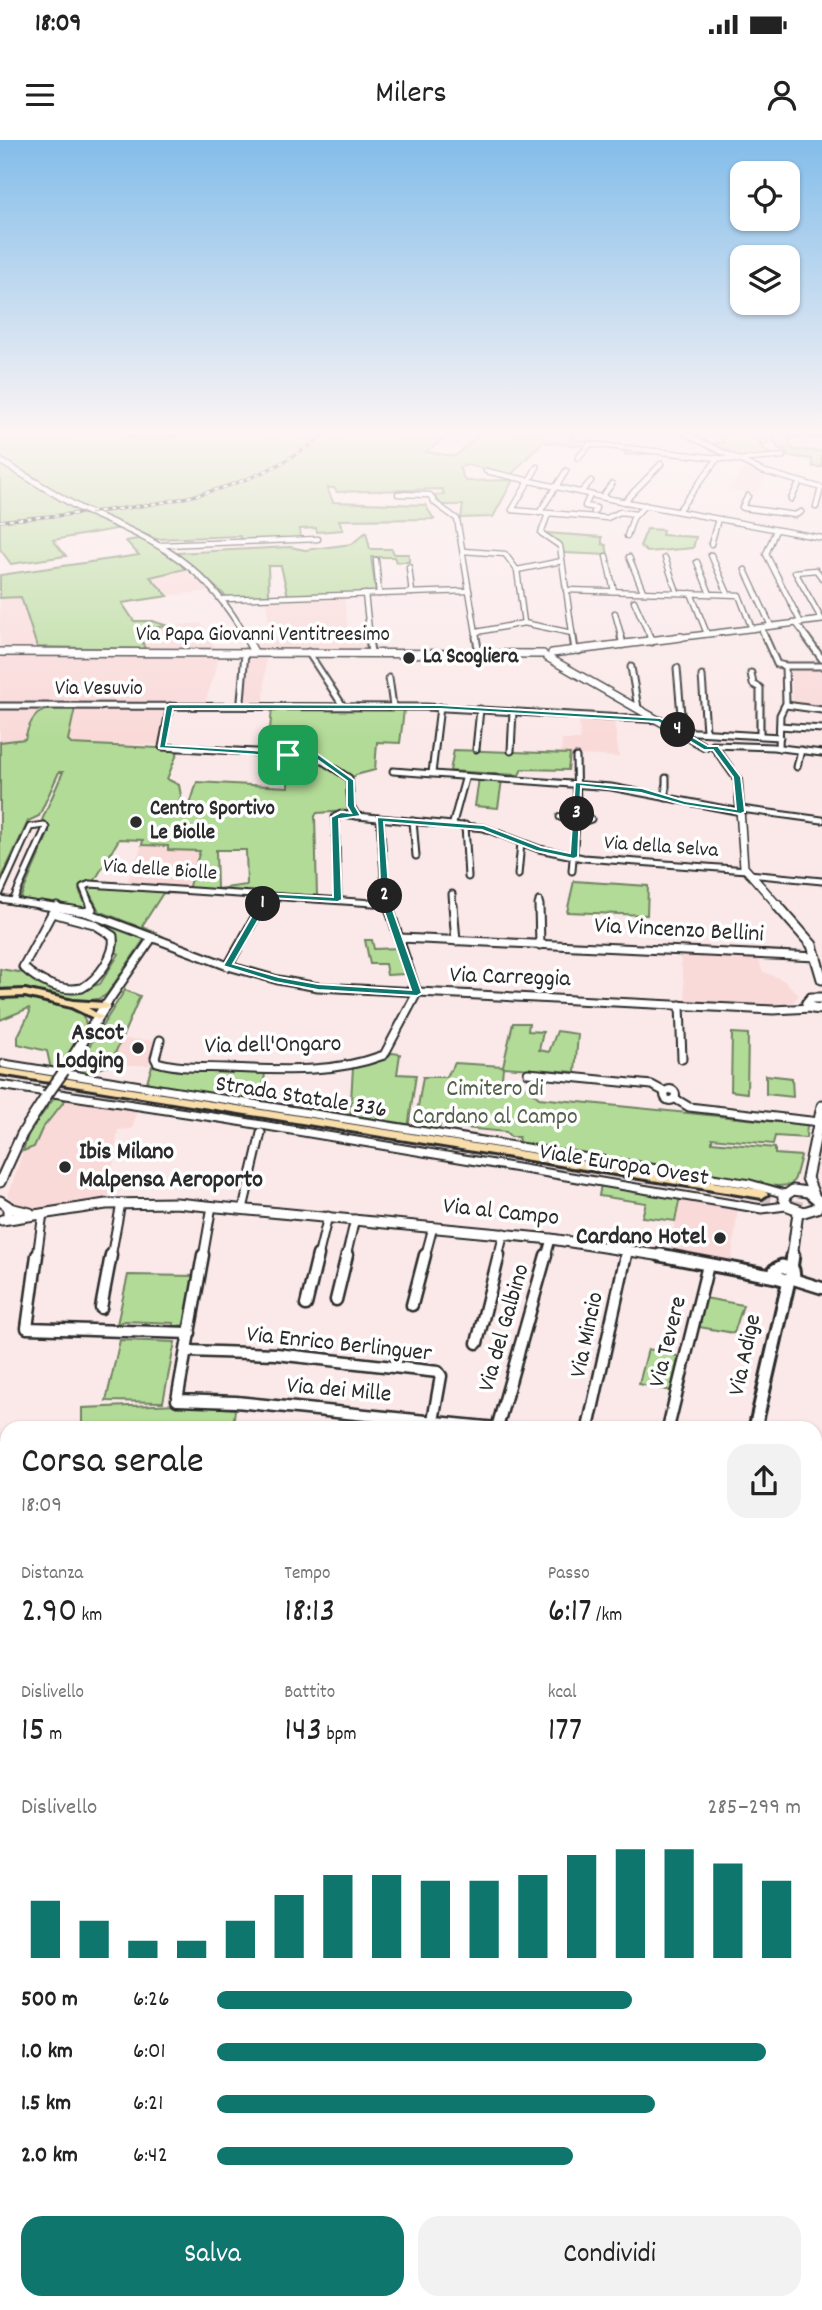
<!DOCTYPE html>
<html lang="it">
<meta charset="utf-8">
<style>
body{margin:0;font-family:Dekko,sans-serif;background:#f2f2f2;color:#222;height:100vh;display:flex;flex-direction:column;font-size:26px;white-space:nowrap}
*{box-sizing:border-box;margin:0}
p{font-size:23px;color:#767676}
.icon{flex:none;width:38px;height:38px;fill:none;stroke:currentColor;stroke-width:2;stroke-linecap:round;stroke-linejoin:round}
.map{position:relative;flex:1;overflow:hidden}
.details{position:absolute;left:0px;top:1281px;width:822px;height:889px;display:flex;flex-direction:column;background:#fff;border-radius:21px 21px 0 0;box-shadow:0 2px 5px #0004}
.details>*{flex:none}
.buttons{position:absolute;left:730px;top:21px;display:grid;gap:14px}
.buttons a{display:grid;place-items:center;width:70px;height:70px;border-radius:14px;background:#fff;box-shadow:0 2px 5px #0004;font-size:35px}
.pin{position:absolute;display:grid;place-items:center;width:60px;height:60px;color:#fff;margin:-30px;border-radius:14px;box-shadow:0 4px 10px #0006}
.km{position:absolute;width:35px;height:35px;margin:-18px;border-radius:50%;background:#222;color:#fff;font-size:19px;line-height:35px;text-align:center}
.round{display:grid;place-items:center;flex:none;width:74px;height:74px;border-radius:21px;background:#f2f2f2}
.summary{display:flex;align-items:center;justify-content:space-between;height:119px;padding:0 21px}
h1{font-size:38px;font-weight:600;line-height:52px}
.figures{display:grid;grid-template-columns:repeat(3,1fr);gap:10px;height:119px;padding:7px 21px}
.figures div{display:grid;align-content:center}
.figures b{font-size:35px;font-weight:600}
.figures small{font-size:19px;font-weight:400}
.figures p{font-size:19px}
.chart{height:196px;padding:14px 21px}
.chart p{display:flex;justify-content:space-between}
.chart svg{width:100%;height:126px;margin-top:7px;stroke:#0f766e;stroke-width:6}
.cta{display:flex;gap:14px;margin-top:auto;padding:14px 21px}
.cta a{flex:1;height:80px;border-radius:21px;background:#0f766e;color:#fff;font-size:28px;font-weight:600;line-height:80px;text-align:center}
.cta a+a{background:#f2f2f2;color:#222}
ul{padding:0 21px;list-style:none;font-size:23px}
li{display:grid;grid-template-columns:112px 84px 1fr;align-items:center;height:52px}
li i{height:18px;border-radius:9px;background:#0f766e}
.status{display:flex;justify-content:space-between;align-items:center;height:49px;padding:0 35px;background:#fff;direction:ltr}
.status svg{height:19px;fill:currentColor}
header{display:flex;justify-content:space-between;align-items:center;height:91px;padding:0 21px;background:#fff;font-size:32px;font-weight:600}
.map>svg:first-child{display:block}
.built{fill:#f9dad9}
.green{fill:#b3db98;stroke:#6f8362;stroke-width:2;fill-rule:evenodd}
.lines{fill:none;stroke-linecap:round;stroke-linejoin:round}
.trunk-tunnel{stroke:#d1c3c3;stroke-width:11;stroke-dasharray:11 5;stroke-linecap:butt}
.minor-far4-casing{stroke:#2b2b2b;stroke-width:7}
.minor-far3-casing{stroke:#2b2b2b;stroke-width:9}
.minor-far2-casing{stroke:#2b2b2b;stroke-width:11}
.minor-far1-casing{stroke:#2b2b2b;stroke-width:15}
.minor-casing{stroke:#2b2b2b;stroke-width:18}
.tertiary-far4-casing{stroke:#2b2b2b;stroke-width:8}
.tertiary-far3-casing{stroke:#2b2b2b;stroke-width:10}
.tertiary-far2-casing{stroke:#2b2b2b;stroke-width:13}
.tertiary-far1-casing{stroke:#2b2b2b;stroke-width:17}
.tertiary-casing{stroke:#2b2b2b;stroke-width:20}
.trunk-casing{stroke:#2b2b2b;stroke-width:6}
.minor-far4{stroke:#fff;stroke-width:4.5}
.minor-far3{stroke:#fff;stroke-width:5}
.minor-far2{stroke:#fff;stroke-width:7}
.minor-far1{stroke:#fff;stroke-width:10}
.minor{stroke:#fff;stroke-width:12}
.tertiary-far4{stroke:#fff;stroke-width:5}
.tertiary-far3{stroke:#fff;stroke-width:7}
.tertiary-far2{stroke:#fff;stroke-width:9}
.tertiary-far1{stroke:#fff;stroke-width:11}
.tertiary{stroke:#fff;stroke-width:15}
.trunk{fill:#f9deab;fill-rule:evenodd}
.rail-casing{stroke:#2b2b2b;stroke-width:3.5}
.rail{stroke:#fff;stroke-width:2;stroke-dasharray:4.5;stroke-linecap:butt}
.tertiary-bridge-far1-casing{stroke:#2b2b2b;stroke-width:8;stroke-linecap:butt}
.tertiary-bridge-casing{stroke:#2b2b2b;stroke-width:13;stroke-linecap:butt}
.tertiary-bridge-far1{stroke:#fff;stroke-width:5}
.tertiary-bridge{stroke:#fff;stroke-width:9}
.route{fill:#0f766e;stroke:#fff;stroke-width:2;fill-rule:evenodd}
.poi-dot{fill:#2b2b2b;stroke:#fff;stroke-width:2.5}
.labels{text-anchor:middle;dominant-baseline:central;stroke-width:7;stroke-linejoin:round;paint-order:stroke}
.far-street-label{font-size:21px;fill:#2b2b2b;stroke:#fff}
.far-poi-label{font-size:21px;font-weight:bold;fill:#2b2b2b;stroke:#fff;text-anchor:start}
.street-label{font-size:24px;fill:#2b2b2b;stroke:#fff}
.poi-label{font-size:24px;font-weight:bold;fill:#2b2b2b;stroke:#fff;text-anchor:end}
.park-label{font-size:24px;fill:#54604c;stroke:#fff}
</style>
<div class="status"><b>18:09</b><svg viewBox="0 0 49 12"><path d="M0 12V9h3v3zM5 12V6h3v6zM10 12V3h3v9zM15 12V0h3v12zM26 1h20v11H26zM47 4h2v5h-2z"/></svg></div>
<header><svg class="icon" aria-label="menu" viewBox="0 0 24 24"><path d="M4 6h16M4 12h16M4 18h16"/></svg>Milers<svg class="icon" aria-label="person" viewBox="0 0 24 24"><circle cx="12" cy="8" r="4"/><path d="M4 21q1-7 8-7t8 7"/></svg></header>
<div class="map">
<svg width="822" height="2170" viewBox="0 0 822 2170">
<rect width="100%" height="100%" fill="#fbe9e9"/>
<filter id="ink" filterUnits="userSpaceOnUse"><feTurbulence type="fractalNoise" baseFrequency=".0143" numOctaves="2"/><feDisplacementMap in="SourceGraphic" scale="14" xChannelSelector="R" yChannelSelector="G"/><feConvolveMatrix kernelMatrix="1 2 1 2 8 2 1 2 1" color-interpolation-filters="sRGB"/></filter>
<g filter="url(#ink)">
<g class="built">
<path d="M746 325 767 335 756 353 728 350Z"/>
<path d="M185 429 194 440 199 439 211 451 168 456 149 437Z"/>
<path d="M344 456 348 488H365L368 510H258L246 488 269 486 266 459Z"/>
<path d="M21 457 37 507 0 509V458Z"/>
<path d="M201 483 217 510 145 509 137 489Z"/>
<path d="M220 513 205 564H0V514Z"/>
<path d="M247 514H266L264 563H243Z"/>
<path d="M790 528 822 529V567L793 565Z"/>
<path d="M0 568 44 569 30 581 25 599 0 602Z"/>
<path d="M75 568 165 569 159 605 71 604 68 600Z"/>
<path d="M579 578 614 580 619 617 561 614 562 600H580Z"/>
<path d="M142 705 169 706 168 710 200 711 188 749 126 745Z"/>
<path d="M680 814 759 818 762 831 785 841 799 855 793 862 774 867 686 861Z"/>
<path d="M122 899 157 900 149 925H110Z"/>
<path d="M66 959 137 971 132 989 118 990 108 1061 36 1070 17 1065 8 1056 23 1011 34 1007 41 989Z"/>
<path d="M680 1057 738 1067 731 1125 668 1114Z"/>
<path d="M0 2129H7V2163H44L42 2170H0Z"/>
<path d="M136 2163H299L297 2170H134Z"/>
</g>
<g class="green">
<path d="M0 293H111L142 299 204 293H451L426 312 455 316 481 293H576L570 299 622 305 655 313 625 315 624 310 542 302 510 336 469 325 459 327 465 341 513 340 493 377 461 378 463 365H441L434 355 444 354 442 349 337 352 334 348H327L333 362 425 365 434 379 339 380 343 390 317 392 316 388 300 389 301 398 243 401 240 396 156 399 127 387 53 400 66 416 11 424 0 409V324L30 341 38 339 0 319Z"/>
<path d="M718 293H756L763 302 758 303 771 315 739 319 709 304 724 303Z"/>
<path d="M770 293H822V298L788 297 793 310 822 311V327H813L812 319 788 316 785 309H779Z"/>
<path d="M647 389 663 390 662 395 696 397 693 408 647 412 640 406Z"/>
<path d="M366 392 370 409H392L394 414H409V422H396L394 417H371L376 452 288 456 281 426H268L269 456 228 458 176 413 290 407 305 410 352 404Z"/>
<path d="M546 393 602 397V404L606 405 608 415 564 413 561 404Z"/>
<path d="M143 398 168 411 185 429 150 437 168 456 122 463 134 481H152L168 486 138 489 145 509 37 507 21 457 0 458V435L139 415 126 401Z"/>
<path d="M75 568 68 600 71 604 179 609 167 639 179 645 181 656 177 668H189L197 642 288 647 289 617 285 613 268 611 272 568 404 570 400 603 377 602 375 630 356 635 346 642 348 671 317 673 315 676 317 756 188 749 200 711 168 710V706L142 705 143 700 119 699 94 742 89 741 80 745 79 750 87 767 85 769 20 759 49 692V687L42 680 63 632H59L39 676 28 681 25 688 0 741V602L25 599C33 566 45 569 75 568ZM216 710H246L247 745 217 749Z"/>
<path d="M454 610 570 614 568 630 522 629 519 635 450 631Z"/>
<path d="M479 638 502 640 498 668 475 666Z"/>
<path d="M574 741 648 746 647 775 567 772Z"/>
<path d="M96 746 244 755 163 753 142 786 164 797 99 771 88 750Z"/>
<path d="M60 770 89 776 145 798 107 854C88 872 32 845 0 849V829L24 833 48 847 84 849 100 844 119 814 115 812C121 801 118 797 109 789L111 787 62 771 60 773Z"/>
<path d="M365 800H372L374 809 399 808 405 834 387 835 385 824H370Z"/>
<path d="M125 850 140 856 110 925 83 935 72 933Z"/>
<path d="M20 856C39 858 84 861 86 885L58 930 51 929 47 911 18 904V896L30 872 29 868 0 880V858Z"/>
<path d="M513 883H529L528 891 543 892 539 910 549 912 557 891 578 894 575 932 503 927 502 938 517 939 539 958 807 985 806 998 775 996 773 1004 712 998V1002L775 1008V1014L801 1016 795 1038 791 1045 777 1046 570 1011 518 1006 519 997H511L506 992 465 988 464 984 441 983 438 991 417 989 415 984 423 937H446L455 923 503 926Z"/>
<path d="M732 893 748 894 747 953 731 951Z"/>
<path d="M392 913 400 914 397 934 416 935 408 988 350 978 353 927 375 923Z"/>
<path d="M152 926 265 933 261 964 146 945Z"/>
<path d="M766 935 792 938 793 957 766 954Z"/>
<path d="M55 957 66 959 42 989 34 1007 23 1011 29 992Z"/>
<path d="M601 1044 680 1057 675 1081 642 1077 646 1063 599 1056Z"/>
<path d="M128 1135 195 1136 184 1185 173 1187 174 1183 124 1181 117 1184Z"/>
<path d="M705 1158 743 1165 734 1193 699 1187Z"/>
<path d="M120 1200 175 1202 163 1262 106 1261Z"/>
<path d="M648 1209 681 1217 672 1251 639 1244Z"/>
<path d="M178 1264 235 1269 233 1288H82V1268Z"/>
<path d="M0 1301H7V1460L0 1482Z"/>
<path d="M7 1540V1700H0V1559Z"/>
<path d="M822 1886V2006L816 2003V1897Z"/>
</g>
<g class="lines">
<path class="trunk-tunnel" d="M760 1060 822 1070"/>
<g class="minor-far4-casing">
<g id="minor-far4">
<path d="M683 293 762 331 822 348"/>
<path d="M758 293 764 302"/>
<path d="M578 318 590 304 736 320 783 316"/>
<path d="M537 327 512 370 607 378 620 372 636 374"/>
<path d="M486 331 610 359 822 398"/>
<path d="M581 352 591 341"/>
<path d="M398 354 430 355 435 363 457 379 477 499"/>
<path d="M590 355 585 366 596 368 594 372"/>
<path d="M748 356 742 367 744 368 795 375 801 372"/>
<path d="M602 357 612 344"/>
<path d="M791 359 800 342"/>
<path d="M624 362 661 324"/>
<path d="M816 367 821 348"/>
<path d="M678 371 718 318"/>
<path d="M539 373 566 331"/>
<path d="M548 374 541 393 560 406 573 499"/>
<path d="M776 390 766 414 801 483"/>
<path d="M627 396 633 378 645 365"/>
<path d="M711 404 718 379"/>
<path d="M162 405 318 399"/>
<path d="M463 411 505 414 517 430 524 483"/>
<path d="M711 415 728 454"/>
<path d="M606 416 614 451"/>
<path d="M629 417 643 451"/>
<path d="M665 418 677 452"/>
<path d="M376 420 379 454"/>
<path d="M697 422 710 454 739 455 752 489"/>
<path d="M409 427 412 453"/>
<path d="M517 430 562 421"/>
<path d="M745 430 771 486"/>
<path d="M822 438 816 430 795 432 822 480"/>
<path d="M566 450 710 454"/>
<path d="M691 453 707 494"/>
<path d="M365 454 370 499"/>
<path d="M223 459 469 451"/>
<path d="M634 461 651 499"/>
<path d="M615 473 622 499"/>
<path d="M796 483 808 499"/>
<path d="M761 488 766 499"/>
<path d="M477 492 524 483 572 493"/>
</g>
</g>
<g class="minor-far3-casing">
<g id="minor-far3">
<path d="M369 497 371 513"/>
<path d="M476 497 479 514"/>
<path d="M573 497 575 510 579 511"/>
<path d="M621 497 623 505"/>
<path d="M650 497 652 502"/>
<path d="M765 497 777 524 785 526"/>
<path d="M806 497 822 519"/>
<path d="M308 512 343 566"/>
<path d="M631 527 638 568"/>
<path d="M677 528 682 586 679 591 780 597"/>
<path d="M751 533 753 544 760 548V594"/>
<path d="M702 536 706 591"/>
<path d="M389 538 393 566"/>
<path d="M241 561 245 512"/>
<path d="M786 565 822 570"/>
<path d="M0 566 426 567 660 580"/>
<path d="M170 566 162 607 313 615 349 638 351 666 357 676 484 688 539 709 583 718 747 730"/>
<path d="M780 586 822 589"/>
<path d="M713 605 773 607 822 613"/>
<path d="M779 608 780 575 786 563 785 526H822"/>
<path d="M476 609 480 569"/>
<path d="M511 611 513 571"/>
<path d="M797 627 801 610"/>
<path d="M393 631 611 647 741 672"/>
<path d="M432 633 440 567"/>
<path d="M666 638V658"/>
<path d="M741 669 822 680"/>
<path d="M577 671 591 679 577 684 560 677Z"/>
<path d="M380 679 386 762"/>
<path d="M413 681 416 716"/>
<path d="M453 683 465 639"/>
<path d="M465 685 468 737"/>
<path d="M572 731 577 671 576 617"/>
<path d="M749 734 822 741"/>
<path d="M518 735 521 703"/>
<path d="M0 753 30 687 44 685 46 688 13 761"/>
<path d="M452 754 453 767"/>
<path d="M0 759 52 767"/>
<path d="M338 760 335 677 341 674 357 676"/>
<path d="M539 761V767"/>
<path d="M91 767 83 747 90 744 388 764 389 767"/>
<path d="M261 767 268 755"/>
</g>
</g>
<g class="minor-far2-casing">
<g id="minor-far2">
<path d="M41 765 85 772 228 826 278 840 318 847 773 870 812 868"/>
<path d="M453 765 456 801"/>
<path d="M539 765 540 805"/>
<path d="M85 772 92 769 90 765"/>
<path d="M52 773 94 784 113 796C116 815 98 839 82 848 60 852 39 842 23 827Z"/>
<path d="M52 773 57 766"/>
<path d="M400 798 817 817"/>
<path d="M228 826 262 765"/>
<path d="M680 865 682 919"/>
<path d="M105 866 152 798"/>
<path d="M160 900 155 918 157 922C180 929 204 927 227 928 281 930 333 934 384 915L417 853 388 765"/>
<path d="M4 924 750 1044 785 1054"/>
<path d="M528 933 652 945 665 952"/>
<path d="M0 945 226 979 762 1069 786 1066"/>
<circle cx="670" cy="955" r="5.5"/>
<path d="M674 958 689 967 819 982"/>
<path d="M243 1069 261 993"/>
<path d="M37 1117 43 1073"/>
<path d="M111 1117 121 1063"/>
<path d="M203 1117 212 1066"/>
<path d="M318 1117 328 1076"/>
<path d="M346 1117 355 1079"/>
<path d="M425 1117 433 1087"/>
<path d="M498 1117 504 1093"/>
<path d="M546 1117 551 1099"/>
<path d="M625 1117 627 1109"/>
</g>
</g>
<g class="minor-far1-casing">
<g id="minor-far1">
<path d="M37 1115 27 1188 190 1193"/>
<path d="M203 1115 177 1260 236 1262 496 1288"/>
<path d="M793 1139 822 1148"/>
<path d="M336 1160 347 1115"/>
<path d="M306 1165 318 1115"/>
<path d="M412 1165 425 1115"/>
<path d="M101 1168 111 1115"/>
<path d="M477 1203 499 1115"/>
<path d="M187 1211 276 1214 438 1232 441 1236 433 1281"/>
<path d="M497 1288 546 1115"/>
<path d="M588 1288 626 1115"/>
<path d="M668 1288 708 1125"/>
<path d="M822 1354 816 1383 822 1385"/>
<path d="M816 1427 822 1413"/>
<path d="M816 1543 822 1546"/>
</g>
</g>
<g class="minor-casing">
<g id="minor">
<path d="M816 1697H822"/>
<path d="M0 1708H7"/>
<path d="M816 1871 822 1858"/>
<path d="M816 2014 822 2017"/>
<path d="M0 2108 7 2080"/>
<path d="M126 2170 128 2163"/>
<path d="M306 2170 307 2163"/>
<path d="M424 2170 425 2163"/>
<path d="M661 2170 665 2163"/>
</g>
</g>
<g class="tertiary-far4-casing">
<g id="tertiary-far4">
<path d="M0 321 79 368"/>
<path d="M88 372C163 404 206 425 247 499"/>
<path d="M667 499 822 480"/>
</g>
</g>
<g class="tertiary-far3-casing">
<g id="tertiary-far3">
<path d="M246 497 254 512"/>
<path d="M0 512 543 514"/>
<path d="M552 513 681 497"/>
<path d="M547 517 705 607"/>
<path d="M715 608 738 640 744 727 779 767"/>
</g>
</g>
<g class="tertiary-far2-casing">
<g id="tertiary-far2">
<path d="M777 765 812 805 822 839"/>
<path d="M822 858H811L807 863 812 868 822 869"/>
<path d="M64 931 105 866"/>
<path d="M0 1042 22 994 47 955"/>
<path d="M793 1050 808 1052 819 1061 817 1068 804 1072 788 1066 783 1057Z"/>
<path d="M814 1055 807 1038 822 966"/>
<path d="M0 1061 8 1066V1074"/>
<path d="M9 1068 30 1073"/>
<path d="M2 1080 106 1064 176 1063 551 1099 669 1117"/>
<path d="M792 1117 798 1072"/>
</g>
</g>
<g class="tertiary-far1-casing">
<g id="tertiary-far1">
<path d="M660 1115 776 1137"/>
<path d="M782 1126 793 1130 794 1137 786 1140 776 1137 775 1130Z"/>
<path d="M791 1129 793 1115"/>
<path d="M755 1288 789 1140"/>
</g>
</g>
<g class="tertiary-casing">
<g id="tertiary">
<path d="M577 2170 578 2163"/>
<path d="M590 2170 592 2163"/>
</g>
</g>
<g class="trunk-casing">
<g id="trunk">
<path d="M25 850 73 861 105 863 110 866 105 869 88 868 103 877 98 880 71 867 25 856 0 857V851Z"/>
<path d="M0 928 762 1050 768 1054 762 1058 0 934Z"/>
</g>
</g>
<use href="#minor-far4" class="minor-far4"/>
<use href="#minor-far3" class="minor-far3"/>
<use href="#minor-far2" class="minor-far2"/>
<use href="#minor-far1" class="minor-far1"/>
<use href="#minor" class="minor"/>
<use href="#tertiary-far4" class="tertiary-far4"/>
<use href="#tertiary-far3" class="tertiary-far3"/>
<use href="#tertiary-far2" class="tertiary-far2"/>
<use href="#tertiary-far1" class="tertiary-far1"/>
<use href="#tertiary" class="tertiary"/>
<use href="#trunk" class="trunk"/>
<g class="rail-casing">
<path id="rail" d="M0 381C112 369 236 368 326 293"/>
</g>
<use href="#rail" class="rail"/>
<g class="tertiary-bridge-far1-casing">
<path id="tertiary-bridge-far1" d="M79 368 88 372"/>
</g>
<g class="tertiary-bridge-casing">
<path id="tertiary-bridge" d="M47 955 64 931"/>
</g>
<use href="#tertiary-bridge-far1" class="tertiary-bridge-far1"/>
<use href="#tertiary-bridge" class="tertiary-bridge"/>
</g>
</g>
<linearGradient id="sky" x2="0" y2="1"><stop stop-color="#83bdea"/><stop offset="0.49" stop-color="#fdf5f5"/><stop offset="1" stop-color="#fdf5f5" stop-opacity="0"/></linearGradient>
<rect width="822" height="597" fill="url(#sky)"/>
<path class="route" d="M170 564 440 565 660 578 708 606H718L741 637 745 672 741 674 684 665 641 653 581 646 578 717 574 719 536 711 482 690 384 682 390 762 422 853 417 856 318 850 275 842 223 826 265 753 333 757 331 677 341 672 351 673 347 666V641L316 619 159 608 166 566ZM173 569H440L658 582 704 610H713L733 637 736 669 685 661 642 648 575 642 570 713 541 707 484 685 377 677 381 762 411 850 318 844 279 837 233 824 271 758 338 762 342 760 339 679 361 676 355 666 354 640 318 614 166 605Z"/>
<g class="poi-dot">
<circle cx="409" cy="518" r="7"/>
<circle cx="136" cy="682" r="7"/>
<circle cx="138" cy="908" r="7"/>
<circle cx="65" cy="1027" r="7"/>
<circle cx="720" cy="1098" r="7"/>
</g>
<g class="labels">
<g class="far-street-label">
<text x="263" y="496">Via Papa Giovanni Ventitreesimo</text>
<text x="99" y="550">Via Vesuvio</text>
<text transform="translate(661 708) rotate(4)">Via della Selva</text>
<text transform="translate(160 731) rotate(4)">Via delle Biolle</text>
</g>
<g class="far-poi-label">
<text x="423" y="518">La Scogliera</text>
<text x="150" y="670">Centro Sportivo<tspan x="150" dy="24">Le Biolle</tspan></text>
</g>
<g class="street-label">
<text transform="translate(679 791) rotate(3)">Via Vincenzo Bellini</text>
<text transform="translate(510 838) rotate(2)">Via Carreggia</text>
<text transform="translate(273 906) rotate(-1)">Via dell'Ongaro</text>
<text transform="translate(301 958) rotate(9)">Strada Statale 336</text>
<text transform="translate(624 1026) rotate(9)">Viale Europa Ovest</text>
<text transform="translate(501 1073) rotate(6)">Via al Campo</text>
<text transform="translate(505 1188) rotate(-74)">Via del Galbino</text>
<text transform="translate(588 1195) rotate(-78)">Via Mincio</text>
<text transform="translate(669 1202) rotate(-76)">Via Tevere</text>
<text transform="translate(339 1205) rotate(6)">Via Enrico Berlinguer</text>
<text transform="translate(746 1215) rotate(-78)">Via Adige</text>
<text transform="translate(339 1251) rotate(5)">Via dei Mille</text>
</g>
<g class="poi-label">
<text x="124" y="894">Ascot<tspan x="124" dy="28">Lodging</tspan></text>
<text x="79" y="1013" text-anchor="start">Ibis Milano<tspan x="79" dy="28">Malpensa Aeroporto</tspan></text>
<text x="706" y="1098">Cardano Hotel</text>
</g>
<g class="park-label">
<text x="495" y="950">Cimitero di<tspan x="495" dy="28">Cardano al Campo</tspan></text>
</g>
</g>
</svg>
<div class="buttons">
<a><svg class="icon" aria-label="locate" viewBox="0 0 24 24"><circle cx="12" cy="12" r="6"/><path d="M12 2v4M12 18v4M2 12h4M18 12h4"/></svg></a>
<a><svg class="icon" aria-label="layers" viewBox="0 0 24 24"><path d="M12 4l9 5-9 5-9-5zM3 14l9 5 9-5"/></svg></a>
</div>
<div class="pin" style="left:288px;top:615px;background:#1e9e55"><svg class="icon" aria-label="arrive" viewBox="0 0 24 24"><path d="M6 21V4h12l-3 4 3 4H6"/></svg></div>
<b class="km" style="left:263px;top:764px">1</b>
<b class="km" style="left:385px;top:756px">2</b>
<b class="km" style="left:577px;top:674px">3</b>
<b class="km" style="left:678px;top:590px">4</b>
<section class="details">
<div class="summary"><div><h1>Corsa serale</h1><p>18:09</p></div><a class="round"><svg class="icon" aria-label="share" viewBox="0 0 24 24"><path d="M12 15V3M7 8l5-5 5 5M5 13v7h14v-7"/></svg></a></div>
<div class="figures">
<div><p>Distanza</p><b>2.90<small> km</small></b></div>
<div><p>Tempo</p><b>18:13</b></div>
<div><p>Passo</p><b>6:17<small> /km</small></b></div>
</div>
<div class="figures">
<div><p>Dislivello</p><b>15<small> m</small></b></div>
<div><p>Battito</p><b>143<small> bpm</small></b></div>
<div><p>kcal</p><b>177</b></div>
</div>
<div class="chart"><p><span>Dislivello</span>285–299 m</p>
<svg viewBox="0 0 160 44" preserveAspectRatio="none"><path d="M5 44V24M15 44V31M25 44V38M35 44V38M45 44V31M55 44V22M65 44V15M75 44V15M85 44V17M95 44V17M105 44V15M115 44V8M125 44V6M135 44V6M145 44V11M155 44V17"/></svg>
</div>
<ul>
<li><b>500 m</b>6:26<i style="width:71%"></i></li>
<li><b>1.0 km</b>6:01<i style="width:94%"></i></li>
<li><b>1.5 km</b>6:21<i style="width:75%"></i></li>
<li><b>2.0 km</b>6:42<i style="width:61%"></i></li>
</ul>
<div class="cta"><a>Salva</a><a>Condividi</a></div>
</section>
</div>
